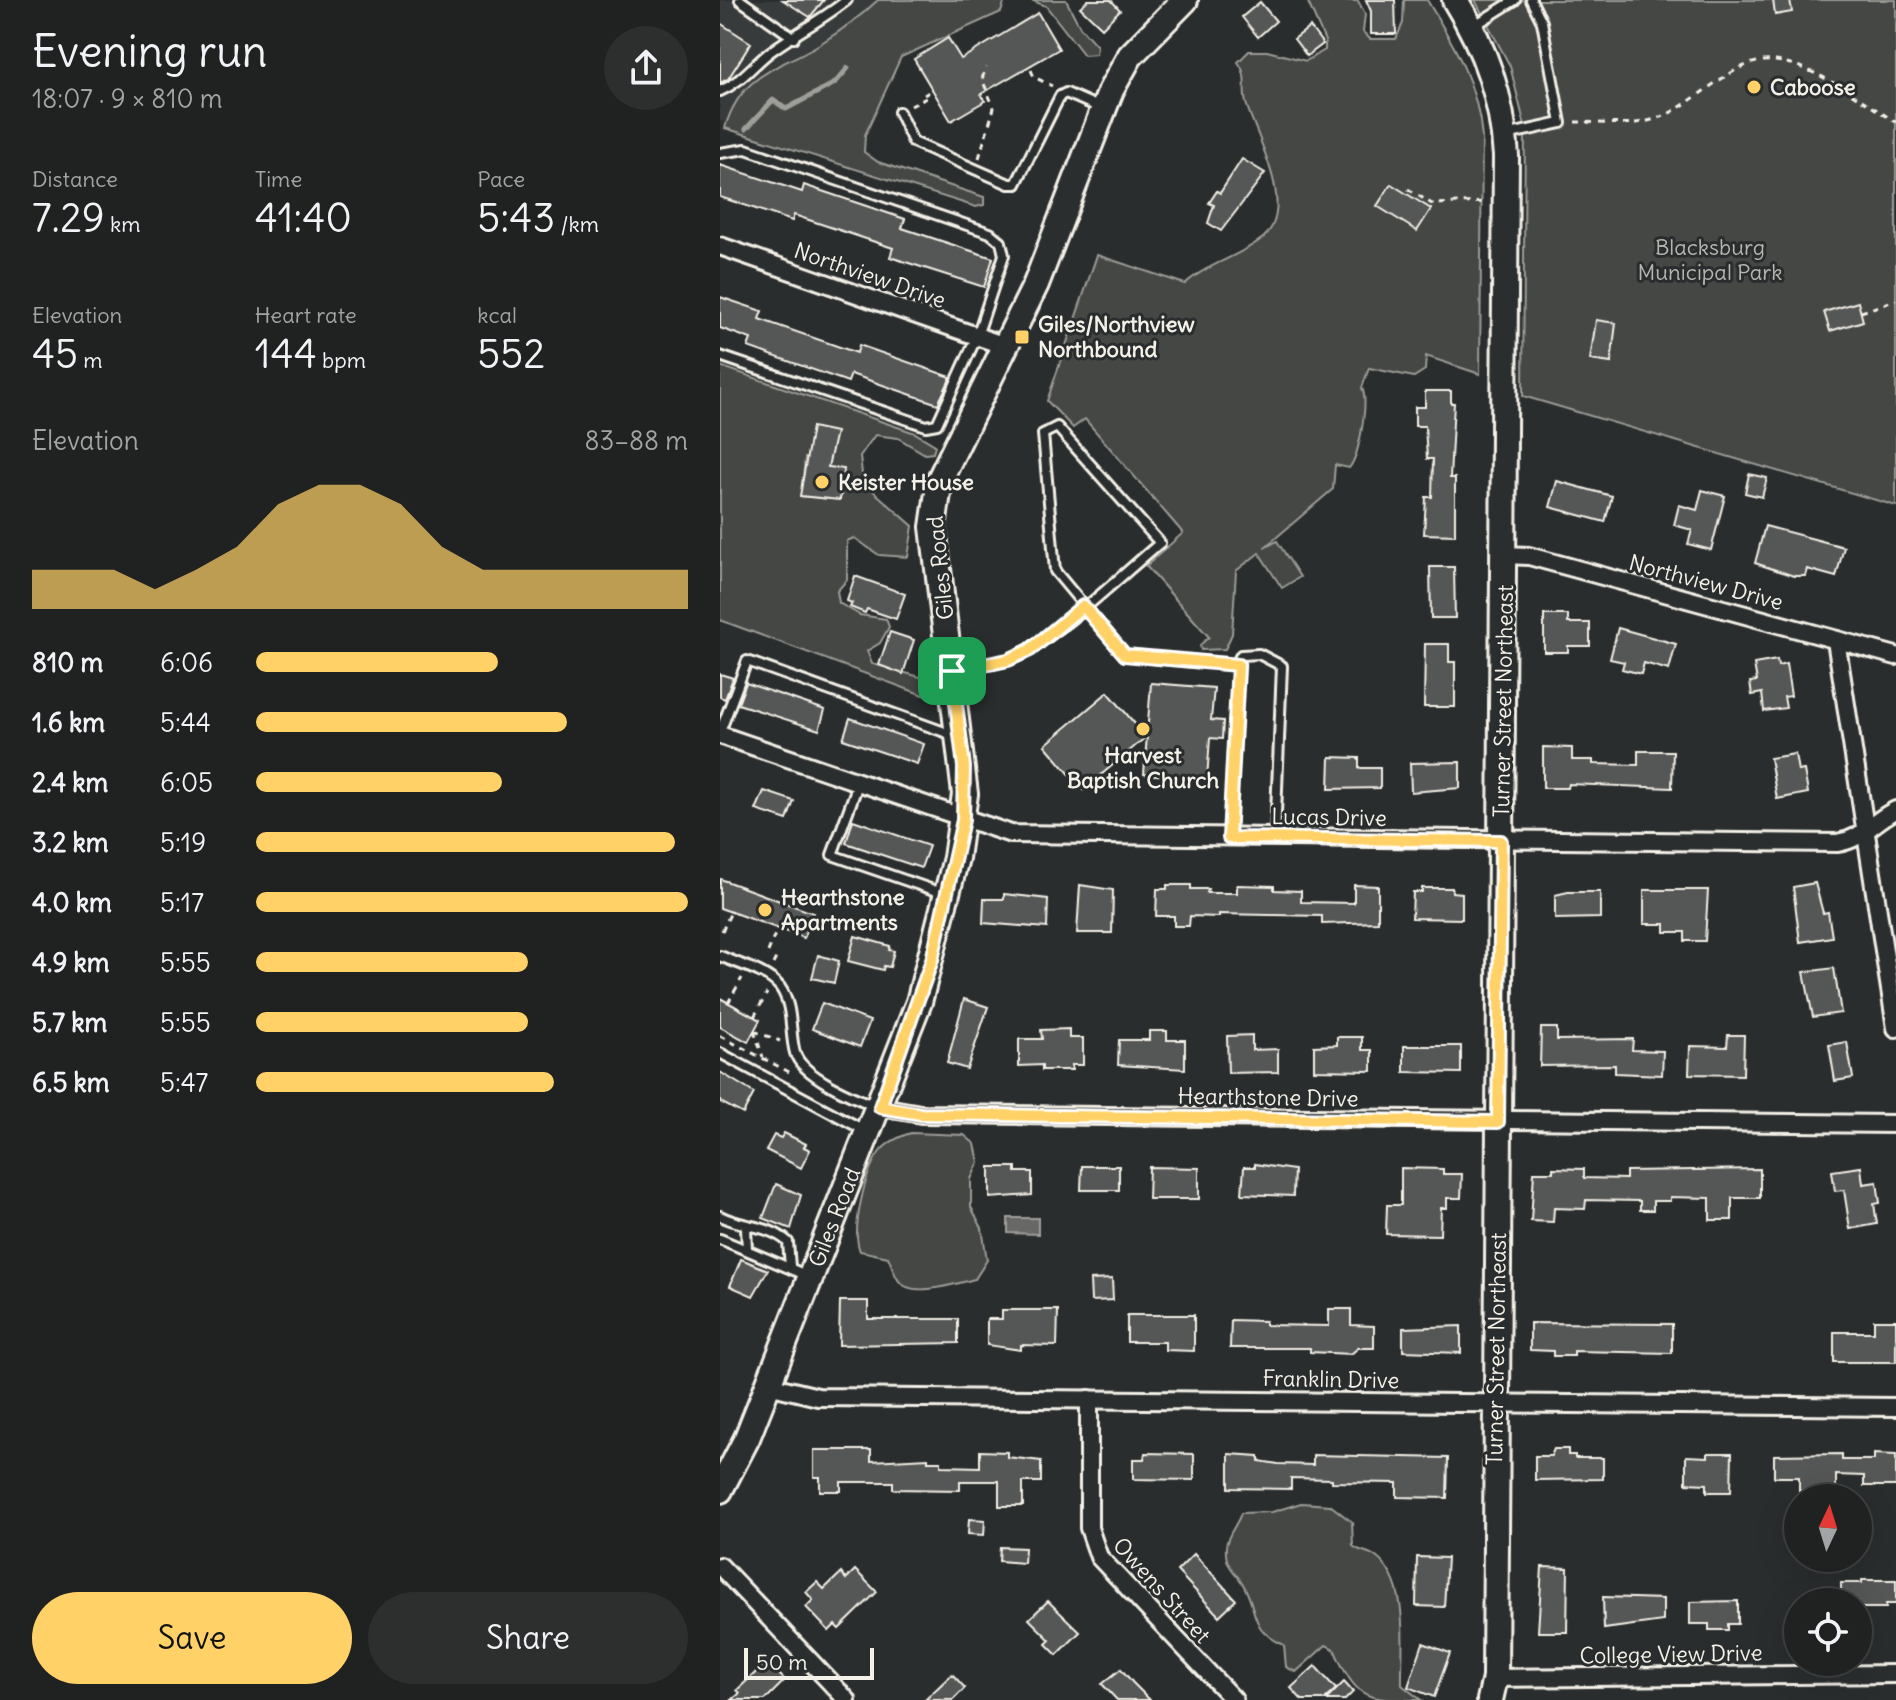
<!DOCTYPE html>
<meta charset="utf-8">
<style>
body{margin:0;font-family:Delius,sans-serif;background:#2d2f2f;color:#f1f3f6;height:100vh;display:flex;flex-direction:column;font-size:30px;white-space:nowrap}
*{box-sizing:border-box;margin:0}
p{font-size:26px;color:#a2a4a5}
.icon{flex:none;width:44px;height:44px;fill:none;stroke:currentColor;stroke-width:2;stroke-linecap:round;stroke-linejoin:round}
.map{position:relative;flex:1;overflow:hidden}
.panel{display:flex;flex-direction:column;background:#202222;width:720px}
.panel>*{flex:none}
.needle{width:52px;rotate:4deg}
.controls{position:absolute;left:1064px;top:1484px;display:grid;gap:16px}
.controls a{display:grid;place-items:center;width:88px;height:88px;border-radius:50%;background:#202222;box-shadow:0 8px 32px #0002,0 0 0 2px #3d3f40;font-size:40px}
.scale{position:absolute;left:24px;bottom:20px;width:130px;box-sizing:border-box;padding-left:8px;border:4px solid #f4f1e8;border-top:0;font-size:22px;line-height:28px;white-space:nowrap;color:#f4f1e8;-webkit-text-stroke:6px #2a2d2e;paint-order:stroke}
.pin{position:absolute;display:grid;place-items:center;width:68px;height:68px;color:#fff;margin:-34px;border-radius:16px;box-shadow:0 4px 12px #0006}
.round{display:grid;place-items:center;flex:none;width:84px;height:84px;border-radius:42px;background:#2d2f2f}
.overview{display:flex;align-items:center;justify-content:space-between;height:136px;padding:0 32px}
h1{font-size:44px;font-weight:600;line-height:60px}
.stats{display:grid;grid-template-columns:repeat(3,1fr);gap:12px;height:136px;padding:8px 32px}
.stats div{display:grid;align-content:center}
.stats b{font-size:40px;font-weight:600}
.stats small{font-size:22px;font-weight:400}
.stats p{font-size:22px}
.chart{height:224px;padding:16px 32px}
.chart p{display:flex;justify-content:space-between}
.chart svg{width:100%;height:144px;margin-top:8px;fill:#ffd166;opacity:.7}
.button{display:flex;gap:16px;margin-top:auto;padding:16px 32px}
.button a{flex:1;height:92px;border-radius:48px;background:#ffd166;color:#111;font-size:32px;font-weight:600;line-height:92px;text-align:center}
.button a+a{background:#2d2f2f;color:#f1f3f6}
ul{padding:0 32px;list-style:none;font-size:26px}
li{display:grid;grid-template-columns:128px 96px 1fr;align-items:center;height:60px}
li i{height:20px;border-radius:10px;background:#ffd166}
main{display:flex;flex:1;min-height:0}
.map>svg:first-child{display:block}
.built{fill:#373a3a}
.green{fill:#444645;stroke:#9c9c96;stroke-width:2;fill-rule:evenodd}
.water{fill:#676866;stroke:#9f9f9a;stroke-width:2}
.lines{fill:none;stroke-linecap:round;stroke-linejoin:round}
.stream{stroke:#9f9f9a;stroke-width:5}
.building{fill:#555756;stroke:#f4f1e8;stroke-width:2}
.lane-casing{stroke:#f4f1e8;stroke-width:14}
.street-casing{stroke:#f4f1e8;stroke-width:22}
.secondary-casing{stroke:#f4f1e8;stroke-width:30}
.path{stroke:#f4f1e8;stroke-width:3;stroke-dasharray:6 6;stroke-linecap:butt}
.lane{stroke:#2a2d2e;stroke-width:8}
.street{stroke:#2a2d2e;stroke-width:16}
.secondary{stroke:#2a2d2e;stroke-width:24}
.route-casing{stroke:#fff;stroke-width:16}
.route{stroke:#ffd166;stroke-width:10}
.poi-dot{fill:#ffd166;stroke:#2a2d2e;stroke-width:3}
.labels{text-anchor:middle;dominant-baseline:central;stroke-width:6;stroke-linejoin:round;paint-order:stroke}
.poi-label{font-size:22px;font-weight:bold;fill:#f4f1e8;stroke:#2a2d2e;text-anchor:start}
.park-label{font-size:22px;fill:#b6b5af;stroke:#2a2d2e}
.street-label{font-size:22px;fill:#f4f1e8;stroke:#2a2d2e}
</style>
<main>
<section class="panel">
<div class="overview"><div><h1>Evening run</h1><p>18:07 · 9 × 810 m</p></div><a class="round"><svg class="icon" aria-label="share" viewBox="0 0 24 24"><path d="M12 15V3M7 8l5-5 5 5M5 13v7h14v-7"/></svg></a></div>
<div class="stats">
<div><p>Distance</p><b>7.29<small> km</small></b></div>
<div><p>Time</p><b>41:40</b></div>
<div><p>Pace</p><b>5:43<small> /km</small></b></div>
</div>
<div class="stats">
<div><p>Elevation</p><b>45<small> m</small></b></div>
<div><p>Heart rate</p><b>144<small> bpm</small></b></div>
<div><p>kcal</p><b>552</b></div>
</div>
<div class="chart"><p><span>Elevation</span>83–88 m</p>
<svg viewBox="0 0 160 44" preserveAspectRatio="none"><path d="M0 44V32L10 32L20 32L30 38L40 32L50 25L60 12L70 6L80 6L90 12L100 25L110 32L120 32L130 32L140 32L150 32L160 32V44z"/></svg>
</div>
<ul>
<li><b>810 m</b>6:06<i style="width:56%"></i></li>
<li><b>1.6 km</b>5:44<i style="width:72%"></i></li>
<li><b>2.4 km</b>6:05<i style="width:57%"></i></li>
<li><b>3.2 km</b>5:19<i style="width:97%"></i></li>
<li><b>4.0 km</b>5:17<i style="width:100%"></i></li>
<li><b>4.9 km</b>5:55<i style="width:63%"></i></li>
<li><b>5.7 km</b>5:55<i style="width:63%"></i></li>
<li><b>6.5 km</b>5:47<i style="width:69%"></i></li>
</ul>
<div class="button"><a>Save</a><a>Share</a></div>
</section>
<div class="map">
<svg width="1176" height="1700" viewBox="0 0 1176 1700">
<rect width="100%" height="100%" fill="#2a2d2e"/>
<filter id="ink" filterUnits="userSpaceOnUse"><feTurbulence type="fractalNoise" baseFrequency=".0125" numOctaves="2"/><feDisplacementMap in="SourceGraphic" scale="16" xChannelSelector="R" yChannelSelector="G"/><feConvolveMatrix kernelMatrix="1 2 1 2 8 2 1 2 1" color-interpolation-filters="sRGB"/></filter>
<g filter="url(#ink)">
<path class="built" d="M0 0H187L5 123 0 121Z"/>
<g class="green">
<path d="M158 0H285L281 12 181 57 145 135 144 152 158 162 264 197V205L256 207 5 128C21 72 60 69 103 42 122 30 142 15 158 0Z"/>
<path d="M311 0H346L360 27 377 46 376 54 364 55 326 6Z"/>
<path d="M587 0 638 1 645 14 643 32 650 39H676L683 23 684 0H707C733 43 758 84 762 138L760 374 706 356 705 370 694 377 649 368 642 388C649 401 639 457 629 468L615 465 613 489 544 548 557 541 580 577 562 588 539 553 516 571 512 634 505 649 481 650 480 645 489 637 426 566 463 533 365 419 353 428 327 401 377 255 465 284C488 263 520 257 544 237 577 207 536 136 526 103 522 87 529 76 518 62L529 51H547L586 61 605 50V41Z"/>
<path d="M755 0H1176V506L803 396 805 126 790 66Z"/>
<path d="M0 366 195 433 215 445 213 453 205 454 178 438 155 435 140 456 143 482 193 526 188 557 159 555 134 538 127 541V580L117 591 119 603 140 615 166 619 169 627 160 643 147 651 152 664 215 681 214 694 203 695 0 620ZM85 458 109 460 108 467 123 469 120 500 81 496Z"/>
<path d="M191 1133 244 1135 255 1144 259 1162 251 1179V1207L262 1228 267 1260 255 1279C238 1283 191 1299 179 1281 174 1275 172 1265 168 1257L140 1251C131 1230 145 1172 159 1153 167 1142 178 1137 191 1133Z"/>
<path d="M581 1503 610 1505 632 1522 633 1546C640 1552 649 1551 656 1557 691 1583 681 1649 682 1685L701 1700C644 1700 637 1700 614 1649L606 1645 576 1672 566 1667 564 1645C529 1629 539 1614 524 1586 516 1571 504 1567 506 1547 506 1536 518 1524 521 1513L552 1512Z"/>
</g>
<path class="water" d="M288 1218H318V1234L288 1233Z"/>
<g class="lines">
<path class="stream" d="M26 129 53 100 66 109 115 83 128 68"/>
</g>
<g class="building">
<path d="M63 0H104L90 17Z"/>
<path d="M368 0H391L400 10 382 28 360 7Z"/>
<path d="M646 0H675L676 34H651V11Z"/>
<path d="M1053 0H1070L1072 12 1055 15Z"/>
<path d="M540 2 556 21 538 37 522 17Z"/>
<path d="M318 13 339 49 261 94 265 101 231 121 194 59 228 38 241 59Z"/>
<path d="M0 23 31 43 8 79 0 83Z"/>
<path d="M590 27 603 44 587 56 574 39Z"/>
<path d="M522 159 545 173 501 231 488 223 494 205 489 203 497 191 500 193Z"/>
<path d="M0 165 82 192 84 185 185 219 182 228 273 258 264 287 170 257 173 248 74 215 72 221 0 197Z"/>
<path d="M671 184 711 209 697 231 657 206Z"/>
<path d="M0 297 42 311 39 319 137 353 139 345 231 377 218 404 131 374 128 382 28 347 31 339 0 328Z"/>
<path d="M1138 302 1143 321 1110 331 1104 312Z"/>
<path d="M876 320 896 323 891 363 870 360Z"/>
<path d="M705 391H731V403H734L730 478H735V535L704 534 706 497H712L713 459H707L705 426H695V407H705Z"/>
<path d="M92 427 116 432 108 467 124 469 120 500 80 496Z"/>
<path d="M1029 474 1047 478 1042 497 1025 493Z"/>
<path d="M837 481 892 496 885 522 830 507Z"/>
<path d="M982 490 1005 496 991 550 968 544 972 530 954 525 959 505 977 510Z"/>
<path d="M1045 526 1124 547 1116 577 1087 569 1085 576H1074L1035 563Z"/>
<path d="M710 567H734L735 618H711Z"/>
<path d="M135 576 185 594 176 619 147 609 145 613 130 607 132 603 127 601Z"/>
<path d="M824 615H848V623H870V646H848V652H824Z"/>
<path d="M898 628 956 644 949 670 924 663 921 674 902 669 904 662 890 659Z"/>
<path d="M170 632 194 640 183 674 159 665Z"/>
<path d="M705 644H729V662H735V707H704Z"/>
<path d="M1057 660 1058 666 1066 664 1071 696 1064 697 1066 708 1044 711 1042 693 1032 695 1030 682 1037 681 1034 664Z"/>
<path d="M0 674 13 678 5 699 0 697Z"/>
<path d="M26 683 105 710 99 730 18 704Z"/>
<path d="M431 683 494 688 491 720 503 721 502 739 490 738 487 779 424 774Z"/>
<path d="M388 692 426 737 363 790 325 745Z"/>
<path d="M130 718 204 744 197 764 123 739Z"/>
<path d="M823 747 852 748V760H873V764L918 765V751H953L952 788 849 784 848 788H823Z"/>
<path d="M1075 754 1078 771 1084 770 1088 793 1057 799 1050 758Z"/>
<path d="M610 757 639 758V768H660V788L609 789Z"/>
<path d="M740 762V788L691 792 690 763Z"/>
<path d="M44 791 74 801 67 820 36 810Z"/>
<path d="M133 820 209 846 201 868 126 843Z"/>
<path d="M0 879 93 913 84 938 0 908Z"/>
<path d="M1095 883 1103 913 1108 912 1112 937 1080 942 1073 887Z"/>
<path d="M360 885 393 890 392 933H357Z"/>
<path d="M447 885H471V889H488L487 893H517V885L554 886V890L581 891V902L634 903V885L658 886V922L602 924V916L499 914V917L470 916 469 926H454V916H436L437 889H447Z"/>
<path d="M702 888H732V892L742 893V919L692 918 693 892H702Z"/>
<path d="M924 890H988L985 941H965V932H945V924H924Z"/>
<path d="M848 892H880V918L835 919V895Z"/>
<path d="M284 894 328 899 327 928 263 923 264 899H284Z"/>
<path d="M135 936 170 946 169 950 174 951 170 967 164 966 163 970 128 961Z"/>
<path d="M98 955 119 961 114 983 92 978Z"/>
<path d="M1114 968 1121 1013 1093 1017 1084 972Z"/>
<path d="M0 998 40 1020 28 1042 0 1027Z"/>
<path d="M244 999 268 1007 247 1069 227 1063Z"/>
<path d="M102 1003 150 1021 140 1047 92 1029Z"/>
<path d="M821 1028H837V1040L913 1039 912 1050 943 1051 942 1075 895 1073V1065L820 1066Z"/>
<path d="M349 1029V1038H363V1065H351L352 1070H322V1065L299 1066V1039H322L321 1030Z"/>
<path d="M429 1031H447V1040H465V1069L398 1065 399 1040H429Z"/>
<path d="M532 1035V1050L558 1049V1072L508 1073 507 1036Z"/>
<path d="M1008 1035H1024L1023 1075 969 1074 970 1046 1007 1047Z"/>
<path d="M617 1037H642V1050H652V1071L594 1070V1046L617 1045Z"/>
<path d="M1127 1042 1133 1078 1115 1081 1109 1045Z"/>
<path d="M684 1046H741V1073L684 1072Z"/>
<path d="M0 1072 34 1093 23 1114 0 1102Z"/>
<path d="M64 1133 86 1144 84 1147 90 1150 81 1168 46 1150 54 1135 61 1138Z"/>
<path d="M535 1164 574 1170 573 1196 522 1194 524 1167H535Z"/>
<path d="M362 1166H399V1190H361Z"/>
<path d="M270 1167H296V1172H312V1195L270 1198Z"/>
<path d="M429 1167 479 1168V1199H428Z"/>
<path d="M1141 1167 1143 1184 1157 1182 1160 1203 1154 1204 1157 1224 1130 1229 1124 1190 1115 1191 1112 1171Z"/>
<path d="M681 1168 723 1169V1174H742L741 1198H727V1208H721L720 1235 666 1234 667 1205H681Z"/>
<path d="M833 1168 864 1169V1178L906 1179V1171L1040 1169V1198H1012V1220H990V1198L950 1197V1201H933V1210H920V1201L866 1200 865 1209 834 1208 833 1222 811 1221 814 1172H833Z"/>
<path d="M56 1184 81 1195 71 1229 43 1218Z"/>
<path d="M21 1259 48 1270 33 1296 10 1286Z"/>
<path d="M392 1279 393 1300 371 1301 370 1280Z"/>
<path d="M120 1301H148V1319H238V1343L119 1345Z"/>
<path d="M609 1309H631V1325L654 1326V1348H638L631 1354 590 1352V1348H510L511 1320 545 1321V1325L609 1326Z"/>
<path d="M282 1310H338L337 1346 301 1345V1350L267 1345V1319H282Z"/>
<path d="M407 1315H474V1351L445 1350V1342H407Z"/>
<path d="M1154 1320H1176V1362H1114V1332H1154Z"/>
<path d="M810 1323 952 1324V1353L854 1351V1356H833V1351L810 1350Z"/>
<path d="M741 1326V1353L683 1351V1328Z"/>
<path d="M834 1449H848V1455H855V1458H883V1479L815 1480V1456H831Z"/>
<path d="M94 1450H151V1461L208 1458V1461H221V1466L260 1467V1451L287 1452V1457L321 1461V1482H303V1506H279V1481H240V1490L173 1489V1482H121V1491H100V1477H94Z"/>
<path d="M425 1453 474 1454V1480L413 1479V1459H424Z"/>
<path d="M988 1453H1012L1011 1492H987V1484L966 1483V1456L988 1457Z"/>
<path d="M509 1454 539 1456V1461L558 1464 593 1465V1455L728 1458 727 1498 677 1497V1483L612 1482V1479L571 1478V1489L509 1488Z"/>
<path d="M1122 1454V1460H1154V1454L1176 1455V1486H1144V1476L1116 1475V1490L1079 1491V1477H1054V1455Z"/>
<path d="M249 1519 265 1520 264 1535 248 1534Z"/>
<path d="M280 1547 305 1548 304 1563 279 1561Z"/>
<path d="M474 1554 516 1600 499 1616 457 1571Z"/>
<path d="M697 1557 727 1558 724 1607 696 1606Z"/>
<path d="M822 1567 848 1568 847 1632H818Z"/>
<path d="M135 1570 157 1592 119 1629 115 1625 109 1631 86 1607 93 1600 86 1592 97 1582 104 1589 121 1573 126 1579Z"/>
<path d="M1142 1580H1176V1604H1166V1608H1138V1602H1121V1583H1142Z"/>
<path d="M883 1597 943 1599V1621L884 1629Z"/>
<path d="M328 1601 360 1632 337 1655 326 1644 330 1640 309 1619Z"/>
<path d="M1018 1601V1624H1008V1630H989V1624H970V1602Z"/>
<path d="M703 1643 730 1653 714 1697 688 1687Z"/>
<path d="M47 1662 65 1680 45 1700H12L20 1693 17 1690Z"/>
<path d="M595 1666 616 1689 604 1700H582L571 1688Z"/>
<path d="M401 1669 413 1683 430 1700H397L382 1684Z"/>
<path d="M232 1674 245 1688 233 1700H205Z"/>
<path d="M624 1682 633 1692 625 1700H606Z"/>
</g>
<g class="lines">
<g class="lane-casing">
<g id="lane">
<path d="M20 0 74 38"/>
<path d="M752 27 795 0"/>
<path d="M0 91C22 82 35 62 54 49 78 32 103 19 127 0"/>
<path d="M179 112 193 142 289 184H296L340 96 346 93 383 109"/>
<path d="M786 135 841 123 822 22 811 0"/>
<path d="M0 153 26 149 270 233 281 242 284 255 257 336 217 424 206 426 0 356"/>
<path d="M233 671C251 667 271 666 288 660 327 647 405 572 440 543L337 427 323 434 335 571 405 655 518 665"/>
<path d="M0 732 27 661 233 735"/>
<path d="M138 784 112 855 225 894"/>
<path d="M509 837 519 659 521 655 539 654 562 666 555 838"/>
<path d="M0 956C18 964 47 971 60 987 74 1007 69 1031 75 1053 82 1076 134 1098 156 1106"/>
<path d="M0 1053 144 1130"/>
<path d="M0 1216C23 1228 48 1224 68 1242L70 1267"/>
<path d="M26 1227 27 1250"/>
<path d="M0 1239 88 1276"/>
</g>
</g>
<g class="street-casing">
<g id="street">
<path d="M0 246 285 346"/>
<path d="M784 555 809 556 1176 656"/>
<path d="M1116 640 1176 1028"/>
<path d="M0 735 291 834 1117 843C1142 840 1154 820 1176 810"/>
<path d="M160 1107 201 1114 1176 1124"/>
<path d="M48 1385 98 1397 1176 1407"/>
<path d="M369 1399V1528L379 1557 514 1700"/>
<path d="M0 1566 127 1700"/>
<path d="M775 1678 1176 1674"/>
</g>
</g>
<g class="secondary-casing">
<g id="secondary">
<path d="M735 0C766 50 782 97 786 156L775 1678 770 1700"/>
<path id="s1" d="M0 1490 27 1438 199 1002 236 858 245 794 213 527 220 479 316 284 391 90 410 56 465 0"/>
</g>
</g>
<g class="path">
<path d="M311 70 314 77 332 86"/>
<path d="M204 95 209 92"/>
<path d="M191 106 206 98"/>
<path d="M855 122C883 122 913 128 941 117 972 105 1012 63 1043 61 1085 57 1141 101 1176 122"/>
<path d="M259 158 274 108 262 79 266 67"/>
<path d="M688 189 712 204 767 202"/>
<path d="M1141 312 1176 300"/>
<path d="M2 931 11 912"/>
<path d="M48 952 57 929"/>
<path d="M53 964 57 956"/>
<path d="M8 1003 22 978"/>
<path d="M34 1017 47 993"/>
<path d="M34 1031 60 1041"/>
<path d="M34 1031 43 1057"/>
<path d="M0 1036 73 1074"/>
</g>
<use href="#lane" class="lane"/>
<use href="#street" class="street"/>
<use href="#secondary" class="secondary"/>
</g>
</g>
<g class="lines" filter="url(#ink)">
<g class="route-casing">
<path id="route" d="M363 606 405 655 518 665 509 838 781 841 778 1122 201 1114 160 1107 212 960 243 820 244 767 232 671 288 660 310 650Z"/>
</g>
<use href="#route" class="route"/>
</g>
<g class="poi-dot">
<circle cx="1034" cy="87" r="8"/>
<rect x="294" y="329" width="16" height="16" rx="4"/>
<circle cx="102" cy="482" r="8"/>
<circle cx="423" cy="729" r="8"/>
<circle cx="45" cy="910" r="8"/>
</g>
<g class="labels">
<g class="poi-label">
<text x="1050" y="87">Caboose</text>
<text x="318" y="324">Giles/Northview<tspan x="318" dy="25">Northbound</tspan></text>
<text x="118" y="482">Keister House</text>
<text x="423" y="755" text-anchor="middle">Harvest<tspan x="423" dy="25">Baptish Church</tspan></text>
<text x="61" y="897">Hearthstone<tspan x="61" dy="25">Apartments</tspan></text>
</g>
<g class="park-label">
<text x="990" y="247">Blacksburg<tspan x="990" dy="25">Municipal Park</tspan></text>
</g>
<g class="street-label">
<text transform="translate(150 275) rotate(19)">Northview Drive</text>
<text transform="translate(220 568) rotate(-96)">Giles Road</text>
<text transform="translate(986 582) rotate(15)">Northview Drive</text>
<text transform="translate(783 701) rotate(-89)">Turner Street Northeast</text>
<text transform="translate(609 817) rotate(1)">Lucas Drive</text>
<text transform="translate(548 1097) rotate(1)">Hearthstone Drive</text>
<text stroke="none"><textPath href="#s1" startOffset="296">Giles Road</textPath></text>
<text transform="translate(776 1349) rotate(-89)">Turner Street Northeast</text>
<text transform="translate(611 1379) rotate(1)">Franklin Drive</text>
<text transform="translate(442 1590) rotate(48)">Owens Street</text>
<text transform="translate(951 1654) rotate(-1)">College View Drive</text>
</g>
</g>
</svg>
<div class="controls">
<a><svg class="needle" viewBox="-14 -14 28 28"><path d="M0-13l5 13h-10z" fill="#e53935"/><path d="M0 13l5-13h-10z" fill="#a2a4a5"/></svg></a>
<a><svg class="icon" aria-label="locate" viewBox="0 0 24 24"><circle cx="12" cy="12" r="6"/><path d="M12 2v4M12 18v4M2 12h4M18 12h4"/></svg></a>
</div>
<div class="scale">50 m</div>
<div class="pin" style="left:232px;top:671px;background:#1e9e55"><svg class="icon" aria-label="arrive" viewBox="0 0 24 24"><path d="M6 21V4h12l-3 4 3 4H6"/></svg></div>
</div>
</main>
